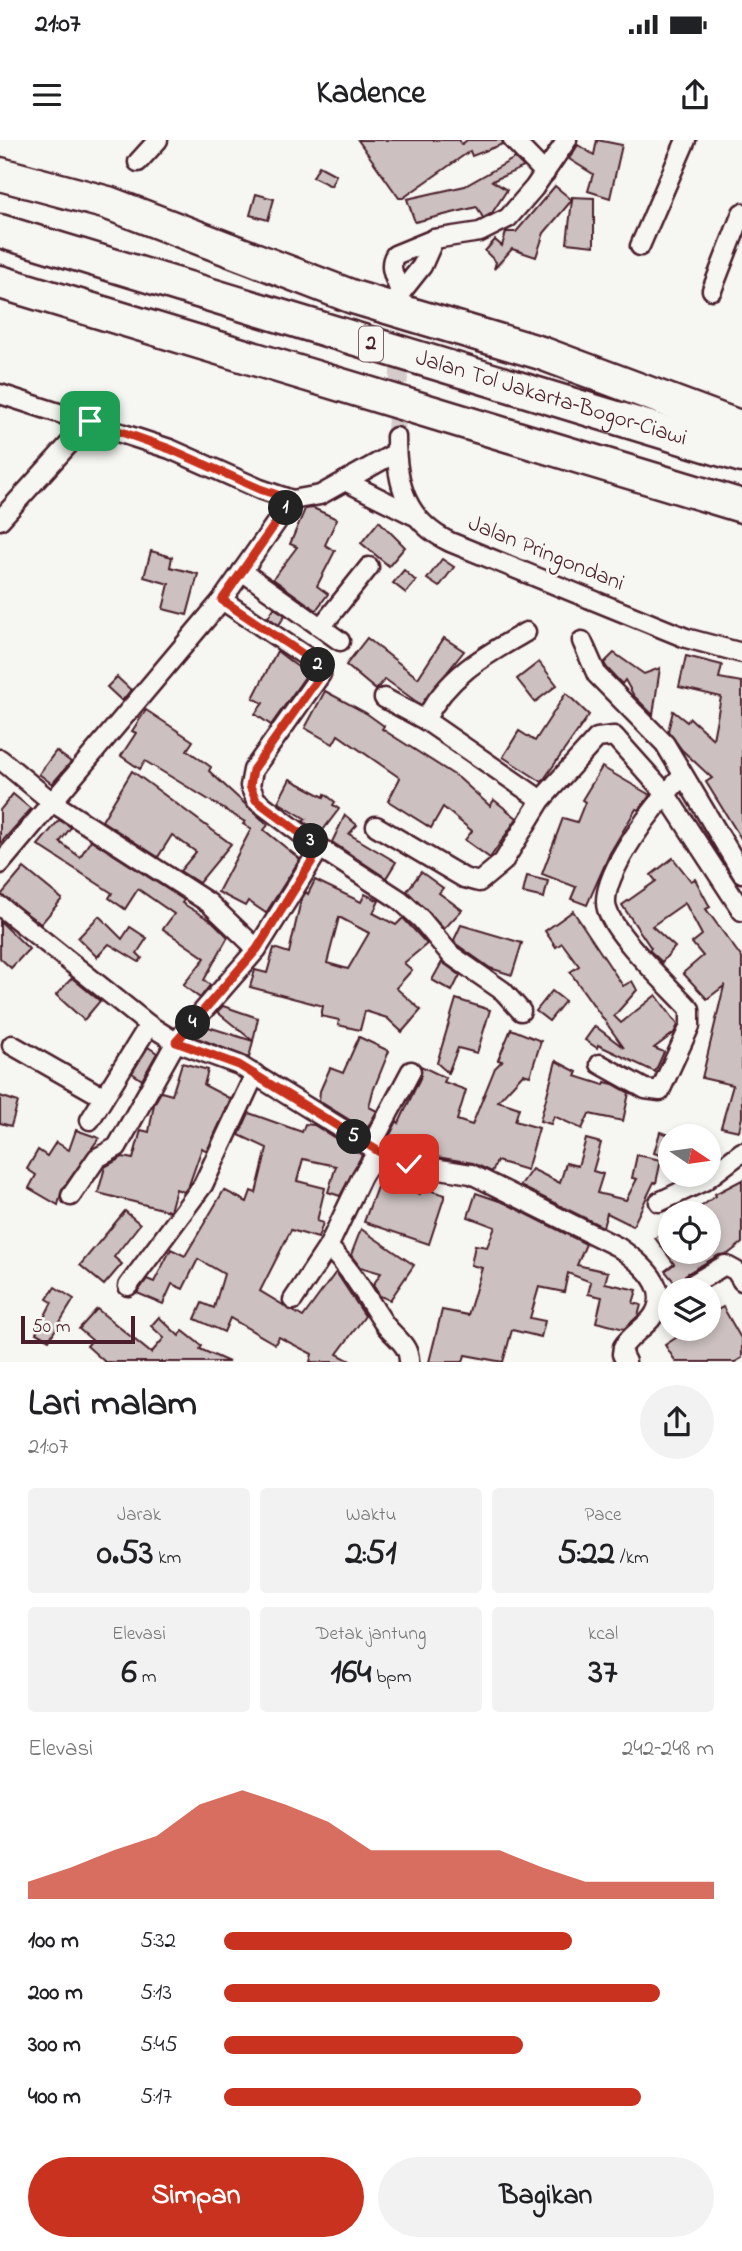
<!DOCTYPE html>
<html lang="id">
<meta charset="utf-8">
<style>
body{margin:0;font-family:"Indie Flower",sans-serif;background:#f2f2f2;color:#202124;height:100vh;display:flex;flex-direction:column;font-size:26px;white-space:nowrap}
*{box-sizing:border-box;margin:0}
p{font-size:23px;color:#757577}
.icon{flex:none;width:38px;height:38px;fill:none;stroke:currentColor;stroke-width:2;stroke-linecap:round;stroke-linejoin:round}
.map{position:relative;height:1222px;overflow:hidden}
.details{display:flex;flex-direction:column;background:#fff;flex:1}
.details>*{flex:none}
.needle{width:46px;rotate:103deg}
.controls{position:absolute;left:658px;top:984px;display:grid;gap:14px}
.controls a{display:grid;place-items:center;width:63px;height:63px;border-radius:50%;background:#fff;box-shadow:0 4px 10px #0003;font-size:35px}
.scale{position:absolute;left:21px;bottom:18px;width:114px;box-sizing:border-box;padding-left:7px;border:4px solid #4a1f2b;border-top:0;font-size:19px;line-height:24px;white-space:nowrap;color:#4a1f2b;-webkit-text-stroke:5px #f6f6f2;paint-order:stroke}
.pin{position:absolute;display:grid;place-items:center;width:60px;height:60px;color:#fff;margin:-30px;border-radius:14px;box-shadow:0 4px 10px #0006}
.km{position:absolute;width:35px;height:35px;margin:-18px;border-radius:50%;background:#222;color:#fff;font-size:19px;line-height:35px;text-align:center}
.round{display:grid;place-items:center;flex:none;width:74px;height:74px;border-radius:37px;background:#f2f2f2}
.head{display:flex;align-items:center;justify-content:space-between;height:119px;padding:0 28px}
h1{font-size:38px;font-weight:700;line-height:52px}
.figures{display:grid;grid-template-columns:repeat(3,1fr);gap:10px;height:119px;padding:7px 28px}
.figures div{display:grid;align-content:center;border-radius:7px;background:#f2f2f2;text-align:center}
.figures b{font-size:35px;font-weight:700}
.figures small{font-size:19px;font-weight:400}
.figures p{font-size:19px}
.chart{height:196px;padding:14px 28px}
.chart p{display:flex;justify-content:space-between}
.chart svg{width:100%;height:126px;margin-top:7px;fill:#c8321e;opacity:.7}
.primary-button{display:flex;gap:14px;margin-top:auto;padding:14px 28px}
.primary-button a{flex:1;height:80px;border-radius:42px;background:#c8321e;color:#fff;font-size:28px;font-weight:700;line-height:80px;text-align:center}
.primary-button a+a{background:#f2f2f2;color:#202124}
ul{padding:0 28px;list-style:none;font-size:23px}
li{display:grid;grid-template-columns:112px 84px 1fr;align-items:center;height:52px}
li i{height:18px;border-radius:9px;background:#c8321e}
.status{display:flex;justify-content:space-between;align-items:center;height:49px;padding:0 35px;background:#fff;direction:ltr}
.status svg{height:19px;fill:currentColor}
header{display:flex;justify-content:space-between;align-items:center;height:91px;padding:0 28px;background:#fff;font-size:32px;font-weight:700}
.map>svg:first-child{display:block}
.building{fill:#ccc1c0;stroke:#4a1f2b;stroke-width:2;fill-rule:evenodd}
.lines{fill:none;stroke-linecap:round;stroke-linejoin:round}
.street-tunnel{stroke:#d4cbca;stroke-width:18;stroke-dasharray:18 9;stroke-linecap:butt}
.street-casing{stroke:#4a1f2b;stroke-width:23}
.highway-casing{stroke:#4a1f2b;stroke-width:37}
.street{stroke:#f6f6f2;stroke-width:18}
.highway{stroke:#f6f6f2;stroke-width:32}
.route-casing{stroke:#fff;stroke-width:14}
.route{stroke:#c8321e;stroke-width:9}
.labels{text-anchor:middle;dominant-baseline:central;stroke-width:6;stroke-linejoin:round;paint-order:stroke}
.shield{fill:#f6f6f2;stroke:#7e6067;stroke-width:2}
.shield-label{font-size:21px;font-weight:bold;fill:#4a1f2b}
.street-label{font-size:23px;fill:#4a1f2b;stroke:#f6f6f2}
</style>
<div class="status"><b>21:07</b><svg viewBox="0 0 49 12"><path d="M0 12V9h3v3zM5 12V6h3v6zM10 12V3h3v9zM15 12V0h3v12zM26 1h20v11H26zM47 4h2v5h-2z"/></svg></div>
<header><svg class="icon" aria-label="menu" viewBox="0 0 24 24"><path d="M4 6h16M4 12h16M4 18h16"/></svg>Kadence<svg class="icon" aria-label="share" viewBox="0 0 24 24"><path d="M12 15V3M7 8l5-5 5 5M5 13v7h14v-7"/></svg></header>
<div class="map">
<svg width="742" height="1222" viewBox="0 0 742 1222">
<rect width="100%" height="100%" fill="#f6f6f2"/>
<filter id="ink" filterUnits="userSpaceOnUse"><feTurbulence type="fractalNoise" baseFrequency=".0143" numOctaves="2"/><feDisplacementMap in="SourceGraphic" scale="14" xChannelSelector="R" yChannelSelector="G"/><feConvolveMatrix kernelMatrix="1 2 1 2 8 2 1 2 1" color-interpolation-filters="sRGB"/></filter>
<g filter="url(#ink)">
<g class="building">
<path d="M358 0H459L462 4 467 0H502L503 4 472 16 470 11 403 58H399Z"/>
<path d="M597 0 622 5 610 58 588 51 593 34 569 19 578 5 594 15Z"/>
<path d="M515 18 524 27 492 41 507 50 492 73 483 78 477 67 415 82 407 59 465 46Z"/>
<path d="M319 26 336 35 331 46 313 37Z"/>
<path d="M555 46 572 60V57L594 58V106L567 103 572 60 544 93 536 117 512 109 494 129 496 122 485 111 495 100 502 106 506 92H516Z"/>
<path d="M256 54 274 59 268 80 250 75Z"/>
<path d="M313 368 337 379 325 405 335 411 317 446 328 454 316 470 273 439 297 407 290 404 305 369Z"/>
<path d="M379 381 405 407 389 426 361 403Z"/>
<path d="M151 411 172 417 170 427 198 434 187 475 163 469 169 444 144 437Z"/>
<path d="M442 419 454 427 439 447 427 439Z"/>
<path d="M404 430 416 441 406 453 393 443Z"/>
<path d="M274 468 285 475 279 485 268 477Z"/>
<path d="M367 498 418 538 444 498 464 511 421 565 385 539 376 550 346 525Z"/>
<path d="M277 511 307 534 271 585 255 574 263 563 253 558Z"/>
<path d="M614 513 644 534 660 528 653 575 634 556 625 540 622 544 607 528 604 523Z"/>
<path d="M686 516 722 525 719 538 742 542V700L706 642 712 638 682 610 668 591 673 571 687 582 690 578 713 599 721 557 679 547Z"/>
<path d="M539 522 557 545 535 562 517 539Z"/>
<path d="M117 537 131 550 122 561 107 547Z"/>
<path d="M325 551 366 573 384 586 382 589 459 638 490 666 494 660 517 678 490 718 465 700 472 691 443 667 431 688 388 661 400 638 338 595 333 604 305 588Z"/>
<path d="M566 553 589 575 542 642 503 617 519 591 535 601Z"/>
<path d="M146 570 193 601 187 610 211 627 209 631 268 685 264 690 300 719 266 773 248 761 245 766 218 752 251 689 243 684 245 682 145 621 140 629 121 616 136 593 132 591Z"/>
<path d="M56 611 71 622 52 644 39 634Z"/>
<path d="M602 627 650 655 639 670 636 669 610 713 587 765 571 759 576 747 542 734 563 678 577 682 585 662 582 660Z"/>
<path d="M132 631 231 704 199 743 180 731 196 712 172 695 158 717 102 681Z"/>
<path d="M290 639 324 657 325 654 335 662 333 665 339 669 320 694 303 681 306 679 278 662Z"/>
<path d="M13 654 31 669 0 704V670Z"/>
<path d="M345 675 357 685 349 694 396 722 386 738 332 702Z"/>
<path d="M59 680 71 687 60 702 80 717 91 700 184 760 182 763 213 782 228 797 204 840 210 845 200 858 183 845 205 818 163 789 174 774 138 749 125 769 109 758 112 753 38 705Z"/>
<path d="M673 718 691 741 695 739 710 767 706 769 742 818V977L739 991 721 987 733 945 702 938 724 846 707 859 683 833 703 816 692 803 702 795 685 763 652 786 675 807 662 822 649 810 651 808 622 765 656 741 651 735Z"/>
<path d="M24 728 62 759 41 784 1 755Z"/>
<path d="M421 732 443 748 439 753 462 770 444 789 407 751Z"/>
<path d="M527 736 548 741 544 758 523 753Z"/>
<path d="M315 740 361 762 365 754 379 761 373 773 396 785 403 778 427 804 404 823 412 830 396 848 421 870 402 892 387 878 365 871 360 890 338 885 339 880 321 876 323 866 250 847 255 830 267 833 274 808 289 813 301 760 306 752 308 754ZM339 777 369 793 348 829 327 823Z"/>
<path d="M573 771 623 846 632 841 637 850 614 876 621 883 656 855 678 885 674 893 654 908 664 912 655 932 598 905 597 908 585 900 595 886 624 908 570 832 579 826 562 803 556 807 545 791Z"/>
<path d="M99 776 122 799 130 787 147 798 137 813 142 818 139 822 109 804 97 817 78 798Z"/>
<path d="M0 781 29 809 11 828 0 818Z"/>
<path d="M461 785 522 803 512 835 490 828 456 804 454 800Z"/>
<path d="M442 822 460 835 452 851 432 840Z"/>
<path d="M72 838 100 861 84 880 56 855Z"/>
<path d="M552 851 565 861 549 881 536 871Z"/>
<path d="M456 859 490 870 477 913 458 908 448 933 437 923Z"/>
<path d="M223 866 258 878 253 901 217 872Z"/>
<path d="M205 886 253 901 249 918 195 897Z"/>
<path d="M511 889 541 901 530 936 523 934 498 961 519 968 515 981 539 988 527 1030 497 1021 492 1032 473 1023 412 1013 387 1001 397 981 399 983 421 936V926L446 938 444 942 466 950 457 980 472 985 495 928 502 921 498 920Z"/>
<path d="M359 897 389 911 373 951 369 967 377 971 366 990 319 961 320 951 330 928 343 933Z"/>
<path d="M148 907 157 913 142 940 132 933Z"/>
<path d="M556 921 577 932 575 936 604 945 605 942 613 944 629 953 623 981 589 974 582 989 554 976 551 984 540 981Z"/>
<path d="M182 923 208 930 204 945 231 959 207 1011 202 1008 189 1045 184 1052 176 1049 170 1071 98 1053 105 1027 123 1017 133 1019 141 990 149 992 154 964 161 952 172 955Z"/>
<path d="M0 956 18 962 11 986 0 983Z"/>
<path d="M249 973 302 992 305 984 314 985 362 1015 340 1056 328 1052 336 1026 303 1019 297 1041 325 1048 317 1081 323 1083 318 1098 291 1090 260 1151 303 1177 336 1132 365 1176 337 1214 352 1222H310L312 1214 279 1197 275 1204 230 1178 224 1192 195 1179 202 1163 214 1168 224 1134 198 1119 183 1149 172 1144 163 1164 137 1153 147 1139 154 1142 171 1109 185 1116 224 1050 247 1062 251 1051 256 1053 267 1008 239 995Z"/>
<path d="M76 990 99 998 62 1050 58 1065 29 1048 36 1035 27 1029 38 1010 47 1016 56 1002 69 1010Z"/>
<path d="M660 992 670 995V1018L654 1013Z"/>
<path d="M586 999 601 1003 593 1031 603 1034 597 1053 626 1060 637 1039 632 1038 637 1015 661 1020 656 1043 654 1042 633 1086 607 1073 603 1087 520 1046 532 1029 560 1043 566 1023 578 1026Z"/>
<path d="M380 1039 420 1054 422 1048 445 1055 429 1104 364 1082Z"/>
<path d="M742 1040V1103L728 1114 719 1115 685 1135 680 1149 665 1131 674 1124 655 1098 670 1087V1111H709V1073H692L716 1056 715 1054Z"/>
<path d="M476 1053 505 1063 586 1104 577 1125 608 1132 605 1143 637 1150 633 1163 641 1165 638 1176 624 1189 596 1182 602 1157 588 1154 591 1142 568 1133 564 1152 539 1147 530 1178 545 1181 541 1197 512 1190 503 1222 465 1215 463 1222H429L442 1170 468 1175 482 1128 471 1125 475 1105 487 1107 495 1087 468 1077Z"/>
<path d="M125 1071 140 1084 114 1117 122 1124 104 1145 80 1125Z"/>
<path d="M361 1089 414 1125 390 1160 380 1156 373 1145 381 1133 360 1127 351 1115Z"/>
<path d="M55 1147 74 1159 49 1200 36 1193 52 1162 47 1159Z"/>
<path d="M723 1167 742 1200V1218L735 1222H676L665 1205 691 1188H709V1174Z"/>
<path d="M97 1169 151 1213 164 1198 151 1186 159 1177 179 1196 183 1191 202 1206 200 1209 229 1222H105L87 1206 92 1200 79 1189Z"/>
</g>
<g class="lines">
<path class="street-tunnel" d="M396 297 402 165"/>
<g class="street-casing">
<g id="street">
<path d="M513 0 545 33"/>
<path d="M138 22 158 0"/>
<path d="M640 106 686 0"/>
<path d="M403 150 422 126 434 99"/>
<path d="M712 150 742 73"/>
<path d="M402 165C403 146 385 131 395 115L434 99 480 92 508 78 534 48 567 0"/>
<path d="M0 254 170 309 260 349 292 360 320 355 395 313"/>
<path d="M396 297C396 344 406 381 450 402L686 498 742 513"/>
<path d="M345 341 413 375"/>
<path d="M0 380 90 281"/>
<path d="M242 431 340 501"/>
<path d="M222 460 313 521 321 534 253 630 250 646 256 660 320 708 400 760 421 779 451 815 503 851 521 871"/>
<path d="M321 487 369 427"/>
<path d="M582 501 597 535 665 604 742 733"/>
<path d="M384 558 425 580 541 660"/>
<path d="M425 580C448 535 484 516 526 492"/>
<path d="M0 619 52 662 209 763 257 809"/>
<path d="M376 686 464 738 479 742 503 722 541 660 597 598 614 596 665 653 742 771"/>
<path d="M0 724 222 460 292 360"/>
<path d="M0 766 149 885 176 902 239 925 378 1011 409 1024 471 1034 618 1107C640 1122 675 1149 651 1179 642 1189 630 1196 623 1207L622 1214 626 1222"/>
<path d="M12 905 103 957"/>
<path d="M600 924 645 949 660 951 690 886V869C670 847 615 796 607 769 597 738 660 657 683 636"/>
<path d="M90 980 149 885"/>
<path d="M371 1006 411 931"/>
<path d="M71 1056 97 1018 117 1007 176 902 257 809 320 708"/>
<path d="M659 1062 704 1041 742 1012"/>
<path d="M328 1107C352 1130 365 1155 383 1182 392 1196 410 1204 409 1222"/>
<path d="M691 1145 725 1125 736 1131 742 1141"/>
<path d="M128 1146 203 1045 255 934"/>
<path d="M293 1160 328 1107 362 1036 378 1011"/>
</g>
</g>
<g class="highway-casing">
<g id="highway">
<path d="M0 34 108 63 353 157 541 213 742 288"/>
<path id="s1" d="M0 91 742 316"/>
<path d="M0 142 742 366"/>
</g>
</g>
<use href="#street" class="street"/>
<use href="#highway" class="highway"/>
</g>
</g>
<g class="lines" filter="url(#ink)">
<g class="route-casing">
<path id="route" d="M90 281 170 309 260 349 292 360 222 460 313 521 321 534 253 630 250 646 256 660 320 708 257 809 176 902 239 925 378 1011 409 1024"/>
</g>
<use href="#route" class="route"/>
</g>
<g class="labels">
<rect class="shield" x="359" y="186.5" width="24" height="35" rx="5"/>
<g class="shield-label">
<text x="371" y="204">2</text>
</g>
<g class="street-label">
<text stroke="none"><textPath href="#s1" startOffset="576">Jalan Tol Jakarta–Bogor–Ciawi</textPath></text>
<text transform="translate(546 414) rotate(22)">Jalan Pringondani</text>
</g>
</g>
</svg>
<div class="controls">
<a><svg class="needle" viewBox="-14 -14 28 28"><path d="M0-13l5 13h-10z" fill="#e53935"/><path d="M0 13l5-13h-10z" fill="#757577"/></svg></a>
<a><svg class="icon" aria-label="locate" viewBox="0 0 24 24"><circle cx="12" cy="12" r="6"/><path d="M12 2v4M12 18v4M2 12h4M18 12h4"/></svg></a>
<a><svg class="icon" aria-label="layers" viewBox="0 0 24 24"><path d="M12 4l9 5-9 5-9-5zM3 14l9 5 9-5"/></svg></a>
</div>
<div class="scale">50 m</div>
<div class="pin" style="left:90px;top:281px;background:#1e9e55"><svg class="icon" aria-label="arrive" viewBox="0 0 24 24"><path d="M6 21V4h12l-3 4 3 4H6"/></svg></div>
<div class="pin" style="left:409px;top:1024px;background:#d93025"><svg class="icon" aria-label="check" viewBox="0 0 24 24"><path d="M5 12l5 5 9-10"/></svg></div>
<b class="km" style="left:286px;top:368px">1</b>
<b class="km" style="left:318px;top:525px">2</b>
<b class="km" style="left:311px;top:701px">3</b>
<b class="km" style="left:193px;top:883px">4</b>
<b class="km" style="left:354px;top:997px">5</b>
</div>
<section class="details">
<div class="head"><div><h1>Lari malam</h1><p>21:07</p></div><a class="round"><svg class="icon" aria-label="share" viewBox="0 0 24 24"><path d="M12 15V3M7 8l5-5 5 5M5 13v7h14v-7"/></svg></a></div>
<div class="figures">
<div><p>Jarak</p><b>0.53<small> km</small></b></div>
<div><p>Waktu</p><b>2:51</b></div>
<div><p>Pace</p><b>5:22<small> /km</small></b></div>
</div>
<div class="figures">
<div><p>Elevasi</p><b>6<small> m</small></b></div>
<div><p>Detak jantung</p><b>164<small> bpm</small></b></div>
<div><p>kcal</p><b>37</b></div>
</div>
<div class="chart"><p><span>Elevasi</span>242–248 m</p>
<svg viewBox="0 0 160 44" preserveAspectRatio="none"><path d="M0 44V38L10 33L20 27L30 22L40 11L50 6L60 11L70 17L80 27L90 27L100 27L110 27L120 33L130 38L140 38L150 38L160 38V44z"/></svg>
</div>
<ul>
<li><b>100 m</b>5:32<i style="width:71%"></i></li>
<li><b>200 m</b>5:13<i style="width:89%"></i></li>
<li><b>300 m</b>5:45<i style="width:61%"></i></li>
<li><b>400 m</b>5:17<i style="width:85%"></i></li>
</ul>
<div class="primary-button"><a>Simpan</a><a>Bagikan</a></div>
</section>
